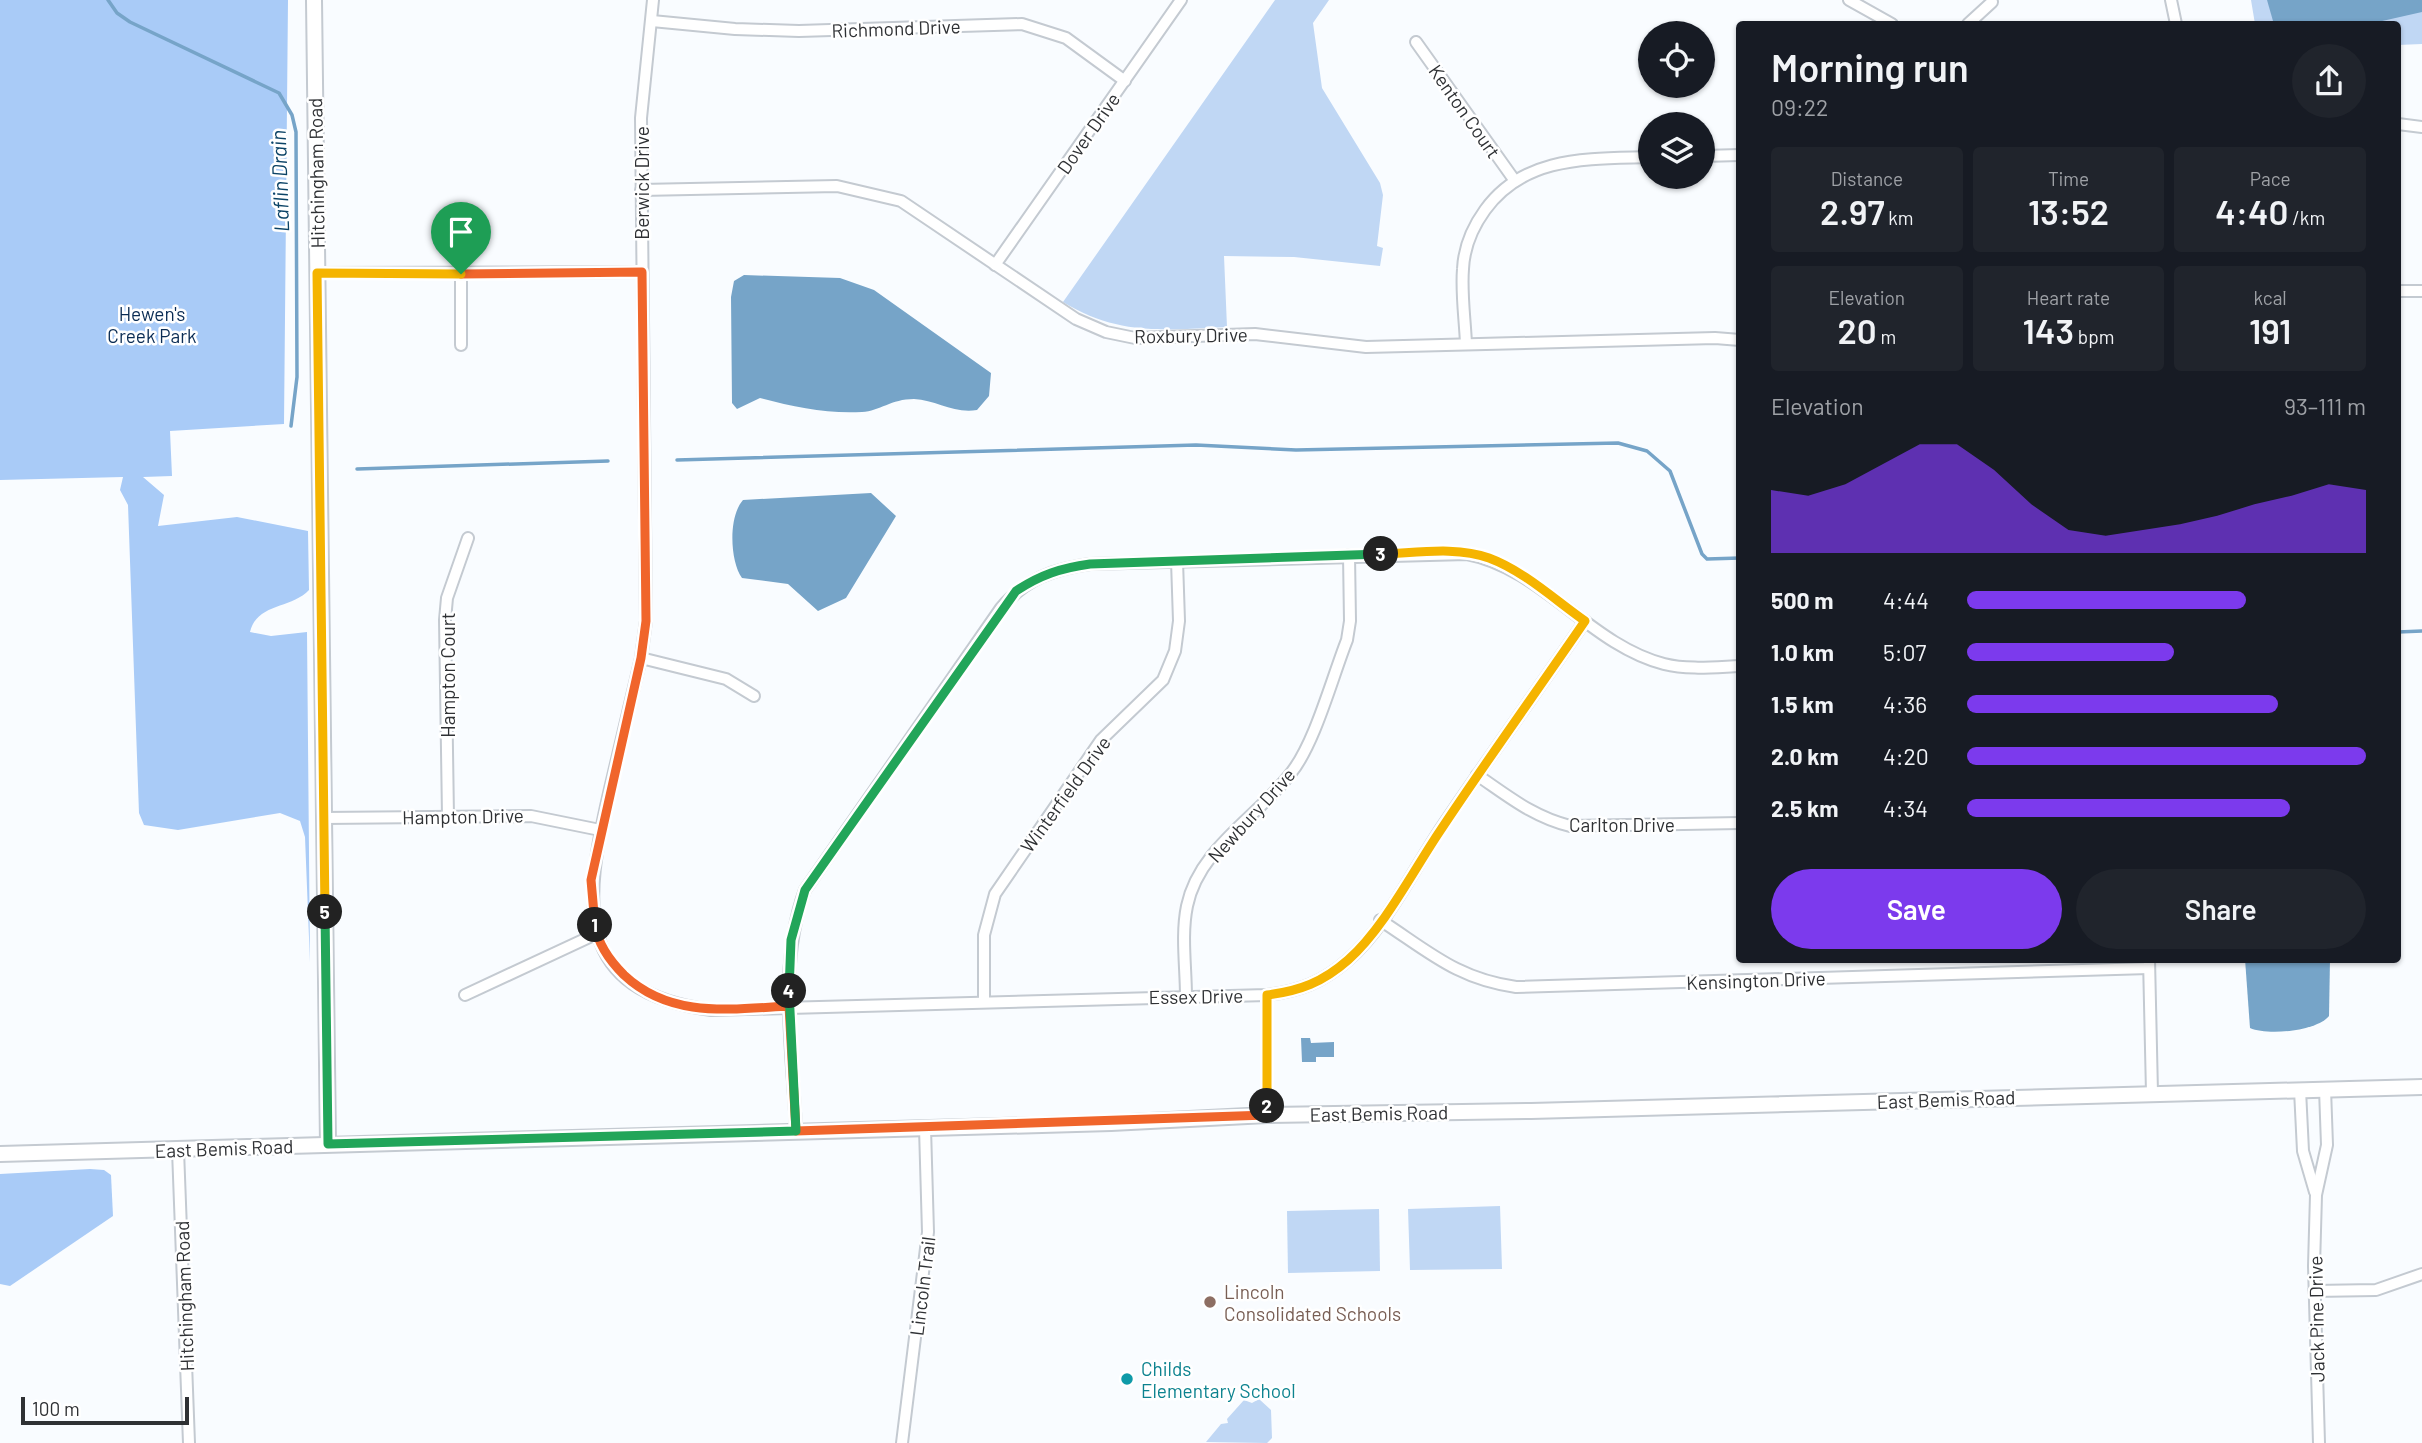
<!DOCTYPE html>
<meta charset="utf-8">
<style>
body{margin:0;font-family:Barlow,sans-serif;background:#20242c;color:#f1f3f6;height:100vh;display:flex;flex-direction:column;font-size:26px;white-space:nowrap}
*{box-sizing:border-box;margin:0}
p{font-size:23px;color:#9ea1a6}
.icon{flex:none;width:38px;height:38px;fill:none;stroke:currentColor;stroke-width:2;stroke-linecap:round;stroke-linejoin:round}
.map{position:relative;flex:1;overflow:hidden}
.sheet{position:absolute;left:1736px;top:21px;width:665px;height:942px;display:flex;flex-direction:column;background:#171b24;border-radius:7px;box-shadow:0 2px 5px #0004}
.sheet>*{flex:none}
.tools{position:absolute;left:1638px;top:21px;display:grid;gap:14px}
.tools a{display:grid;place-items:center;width:77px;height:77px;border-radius:50%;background:#171b24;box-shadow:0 2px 5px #0004;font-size:35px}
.scale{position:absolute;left:21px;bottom:18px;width:168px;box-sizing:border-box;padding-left:7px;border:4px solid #2f3134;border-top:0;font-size:19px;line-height:24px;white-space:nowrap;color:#2f3134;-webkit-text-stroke:5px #fff;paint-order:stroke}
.pin{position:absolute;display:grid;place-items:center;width:60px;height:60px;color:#fff;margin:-72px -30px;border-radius:50% 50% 50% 0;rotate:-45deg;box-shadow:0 0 7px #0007}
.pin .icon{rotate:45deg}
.km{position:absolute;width:35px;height:35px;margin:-18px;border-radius:50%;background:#222;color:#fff;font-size:19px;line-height:35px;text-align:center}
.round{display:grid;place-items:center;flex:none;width:74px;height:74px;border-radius:37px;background:#20242c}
.overview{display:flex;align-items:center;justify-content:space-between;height:119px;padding:0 35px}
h1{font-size:38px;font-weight:600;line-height:52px}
.metrics{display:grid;grid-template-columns:repeat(3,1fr);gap:10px;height:119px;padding:7px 35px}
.metrics div{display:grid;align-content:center;border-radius:7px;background:#20242c;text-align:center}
.metrics b{font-size:35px;font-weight:600}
.metrics small{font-size:19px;font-weight:400}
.metrics p{font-size:19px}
.chart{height:196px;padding:14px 35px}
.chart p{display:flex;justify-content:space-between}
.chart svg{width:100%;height:126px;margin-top:7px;fill:#7c3aed;opacity:.7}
.primary-button{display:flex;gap:14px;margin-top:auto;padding:14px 35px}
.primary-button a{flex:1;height:80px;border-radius:42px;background:#7c3aed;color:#fff;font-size:28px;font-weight:600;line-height:80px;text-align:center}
.primary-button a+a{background:#20242c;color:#f1f3f6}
ul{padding:0 35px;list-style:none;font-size:23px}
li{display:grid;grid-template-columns:112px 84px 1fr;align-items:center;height:52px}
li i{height:18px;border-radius:9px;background:#7c3aed}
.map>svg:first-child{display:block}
.green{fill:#c0d7f4}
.forest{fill:#a9cbf7}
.water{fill:#76a4c8}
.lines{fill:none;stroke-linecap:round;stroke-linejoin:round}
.stream{stroke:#76a4c8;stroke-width:3.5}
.minor-casing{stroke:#c4cad1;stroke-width:14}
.tertiary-casing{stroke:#c4cad1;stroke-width:18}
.minor{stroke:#fff;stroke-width:10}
.tertiary{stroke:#fff;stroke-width:14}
.split-1-casing{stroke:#fff;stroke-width:14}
.split-2-casing{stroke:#fff;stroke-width:14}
.split-3-casing{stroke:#fff;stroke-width:14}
.split-4-casing{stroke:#fff;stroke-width:14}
.split-5-casing{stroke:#fff;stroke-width:14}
.split-6-casing{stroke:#fff;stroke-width:14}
.split-1{stroke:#f0652b;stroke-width:9}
.split-2{stroke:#f0652b;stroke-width:9}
.split-3{stroke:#f5b400;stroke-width:9}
.split-4{stroke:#22a559;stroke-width:9}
.split-5{stroke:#22a559;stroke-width:9}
.split-6{stroke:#f5b400;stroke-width:9}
.education-dot{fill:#8d6e63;stroke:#fff;stroke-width:2.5}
.culture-dot{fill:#0f9aa8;stroke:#fff;stroke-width:2.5}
.labels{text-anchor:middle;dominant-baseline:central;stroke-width:5;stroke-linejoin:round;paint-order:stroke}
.street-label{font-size:19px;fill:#2f3134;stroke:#fff}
.park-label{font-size:19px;fill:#0a2c54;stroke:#fff}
.education-label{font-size:19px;fill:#785e54;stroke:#fff;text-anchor:start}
.culture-label{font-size:19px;fill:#0d838f;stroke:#fff;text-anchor:start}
.water-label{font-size:21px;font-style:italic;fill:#0b4366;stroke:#fff}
</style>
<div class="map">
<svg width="2422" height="1443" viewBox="0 0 2422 1443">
<rect width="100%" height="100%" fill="#f9fcff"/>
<g class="green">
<path d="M1275 0H1329L1313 23 1322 88 1380 183 1383 195 1377 246 1383 248 1380 266 1294 257 1224 256 1227 327C1166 330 1118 336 1063 302Z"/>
<path d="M2251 0H2422V44L2398 45V24H2255Z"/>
<path d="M1500 1206 1502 1269 1410 1270 1408 1209Z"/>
<path d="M1379 1209 1380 1271 1288 1273 1287 1211Z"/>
<path d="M1259 1399 1271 1410 1272 1438 1267 1443 1206 1442 1221 1424 1228 1423 1227 1419 1244 1400 1252 1403Z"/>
</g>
<g class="forest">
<path d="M0 0H288L284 424 170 431 172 476 143 477 164 495 158 526 237 517 308 531 309 590C291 609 257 603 250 632L271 636 307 632 310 963 305 837 300 821 280 813 178 830 144 825 139 813 128 505 120 490 123 477 0 480Z"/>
<path d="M90 1169 104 1170 111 1175 113 1216 10 1286 0 1284V1174Z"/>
</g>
<g class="water">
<path d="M2267 0H2422V12L2369 24H2279L2273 21Z"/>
<path d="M744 275 840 278 874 290 991 373 989 396 977 410C954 414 936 400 914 399 891 399 880 411 862 412 827 414 794 407 760 398L737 409 732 403 731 297 734 281Z"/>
<path d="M871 493 896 516 846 598 818 611 788 584 742 578C730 561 728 517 743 500Z"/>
<path d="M2245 959H2330L2329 1016C2317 1031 2268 1036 2250 1028Z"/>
<path d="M1301 1038H1310L1311 1043 1334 1042V1057H1316V1062H1302Z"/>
</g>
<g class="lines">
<g class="stream">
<path d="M108 0 117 13 130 22 279 93 292 115 296 132 297 377 291 426"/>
<path d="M677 460 1196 445 1296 450 1618 443 1647 451 1670 471 1702 554 1707 559 1740 558"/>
<path d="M357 469 608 461"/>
<path d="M2398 632 2422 631"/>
</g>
<g class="minor-casing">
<g id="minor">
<path d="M653 0 641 118 646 621 641 658C630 703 620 748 609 793 584 902 571 992 711 1010L1267 995C1300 991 1323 982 1348 960 1384 929 1413 871 1440 830 1487 760 1537 691 1585 621"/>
<path d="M1849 0 1892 24"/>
<path d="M2171 0 2176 24"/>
<path d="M652 21 735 29 799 31 1022 24 1066 38 1125 81"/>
<path d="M1968 24 1992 2"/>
<path d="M1416 42 1515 181"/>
<path d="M2398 124 2422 127"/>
<path d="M1703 156 1740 155"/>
<path d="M641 190 837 186 901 201 1076 319 1106 332 1135 338 1255 334 1366 347 1715 338 1740 340"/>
<path d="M995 265 1181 0"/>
<path d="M317 273 642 272"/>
<path d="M461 274V345"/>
<path d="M2398 291H2422"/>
<path d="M1466 344C1465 319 1461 293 1463 269 1464 247 1472 228 1485 210 1525 155 1589 159 1650 157"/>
<path d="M641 658 726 679 754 696"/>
<path d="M1477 775C1508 796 1533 817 1570 826L1740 823"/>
<path d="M448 816 445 620 447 598 468 538"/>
<path d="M324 818 531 816 600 830"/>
<path d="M1380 920C1428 951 1457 979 1516 987L2149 968"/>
<path d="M2149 959 2152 1093"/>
<path d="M465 995 596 934"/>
<path d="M1267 995V1115"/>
<path d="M1186 997C1186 967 1181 935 1187 906 1199 848 1258 817 1291 773 1315 743 1332 678 1347 640L1350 621 1349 555"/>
<path d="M984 1002V935L995 894 1101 740 1163 680 1175 651 1179 621 1177 561"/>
<path d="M2300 1090 2303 1151 2315 1192"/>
<path d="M796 1131C793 1051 777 967 805 890L1001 608C1026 579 1053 569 1090 564L1467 554C1542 568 1590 645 1664 664 1688 670 1715 667 1740 666"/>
<path d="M178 1150 189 1443"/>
<path d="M2314 1291 2376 1290 2422 1274"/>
<path d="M902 1443 928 1232 925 1128"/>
<path d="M2319 1443 2314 1266 2316 1195 2327 1145 2325 1089"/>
</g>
</g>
<g class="tertiary-casing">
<g id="tertiary">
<path d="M314 0 328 1144"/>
<path d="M0 1154 1111 1123 1267 1115 1531 1111 2422 1087"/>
</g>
</g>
<use href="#minor" class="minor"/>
<use href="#tertiary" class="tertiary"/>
</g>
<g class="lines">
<g class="split-1-casing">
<path id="split-1" d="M461 274 642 272 646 621 641 658 591 880 595 925"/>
</g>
<g class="split-2-casing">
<path id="split-2" d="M595 925C598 945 610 961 624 975 671 1019 731 1009 789 1006L796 1131 1267 1115V1106"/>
</g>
<g class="split-3-casing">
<path id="split-3" d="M1267 1106V995C1300 991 1323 982 1348 960 1384 928 1413 871 1440 831 1487 760 1537 691 1585 621 1555 600 1524 571 1489 558 1457 546 1415 553 1381 554"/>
</g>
<g class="split-4-casing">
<path id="split-4" d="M789 991 791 940 805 890 1016 591C1040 575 1061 568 1090 564L1381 554"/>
</g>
<g class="split-5-casing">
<path id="split-5" d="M325 912 328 1144 796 1131 789 991"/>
</g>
<g class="split-6-casing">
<path id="split-6" d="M325 912 317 273 461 274"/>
</g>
<use href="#split-1" class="split-1"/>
<use href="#split-2" class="split-2"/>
<use href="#split-3" class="split-3"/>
<use href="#split-4" class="split-4"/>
<use href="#split-5" class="split-5"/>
<use href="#split-6" class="split-6"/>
</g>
<circle class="education-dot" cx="1210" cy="1302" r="7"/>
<circle class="culture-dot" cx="1127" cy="1379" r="7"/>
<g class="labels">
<g class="street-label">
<text transform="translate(896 28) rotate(-2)">Richmond Drive</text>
<text transform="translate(1465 111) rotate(55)">Kenton Court</text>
<text transform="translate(1088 133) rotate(-55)">Dover Drive</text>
<text transform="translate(316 173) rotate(-91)">Hitchingham Road</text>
<text transform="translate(641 183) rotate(-90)">Berwick Drive</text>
<text transform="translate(1191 335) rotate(-1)">Roxbury Drive</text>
<text transform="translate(447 675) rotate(-90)">Hampton Court</text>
<text transform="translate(1065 794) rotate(-54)">Winterfield Drive</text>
<text transform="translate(1251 815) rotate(-48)">Newbury Drive</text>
<text transform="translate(463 816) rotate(-1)">Hampton Drive</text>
<text x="1622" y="824">Carlton Drive</text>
<text transform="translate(1756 980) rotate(-2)">Kensington Drive</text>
<text transform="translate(1196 996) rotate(-1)">Essex Drive</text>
<text transform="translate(1946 1099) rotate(-2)">East Bemis Road</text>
<text transform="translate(1379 1113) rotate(-1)">East Bemis Road</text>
<text transform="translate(224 1148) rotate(-2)">East Bemis Road</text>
<text transform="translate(922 1286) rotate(-83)">Lincoln Trail</text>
<text transform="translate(184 1296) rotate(-92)">Hitchingham Road</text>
<text transform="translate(2316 1319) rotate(-91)">Jack Pine Drive</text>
</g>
<g class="park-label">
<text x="152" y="313">Hewen's<tspan x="152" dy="22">Creek Park</tspan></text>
</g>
<g class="education-label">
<text x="1224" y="1291">Lincoln<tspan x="1224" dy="22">Consolidated Schools</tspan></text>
</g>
<g class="culture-label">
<text x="1141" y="1368">Childs<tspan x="1141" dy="22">Elementary School</tspan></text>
</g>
<g class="water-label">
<text transform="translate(279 181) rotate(-92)">Laflin Drain</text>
</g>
</g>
</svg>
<div class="tools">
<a><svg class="icon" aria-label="locate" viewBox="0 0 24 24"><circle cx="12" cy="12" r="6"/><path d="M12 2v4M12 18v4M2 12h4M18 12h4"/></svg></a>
<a><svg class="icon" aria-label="layers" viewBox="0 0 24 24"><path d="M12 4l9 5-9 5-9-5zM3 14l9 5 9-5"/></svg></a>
</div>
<div class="scale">100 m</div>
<div class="pin" style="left:461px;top:274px;background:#1e9e55"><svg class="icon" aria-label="arrive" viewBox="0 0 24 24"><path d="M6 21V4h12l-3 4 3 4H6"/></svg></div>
<b class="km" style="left:595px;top:925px">1</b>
<b class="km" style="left:1267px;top:1106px">2</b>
<b class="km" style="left:1381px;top:554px">3</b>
<b class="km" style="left:789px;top:991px">4</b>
<b class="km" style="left:325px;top:912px">5</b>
<section class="sheet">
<div class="overview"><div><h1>Morning run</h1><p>09:22</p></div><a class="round"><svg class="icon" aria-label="share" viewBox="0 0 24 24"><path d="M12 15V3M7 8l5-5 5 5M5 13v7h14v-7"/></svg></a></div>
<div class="metrics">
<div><p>Distance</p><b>2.97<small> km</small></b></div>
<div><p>Time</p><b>13:52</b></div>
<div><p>Pace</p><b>4:40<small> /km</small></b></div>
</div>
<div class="metrics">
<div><p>Elevation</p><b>20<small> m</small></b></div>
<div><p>Heart rate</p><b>143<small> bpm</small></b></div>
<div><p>kcal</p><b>191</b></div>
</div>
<div class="chart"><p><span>Elevation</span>93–111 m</p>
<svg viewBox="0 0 160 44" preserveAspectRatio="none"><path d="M0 44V22L10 24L20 20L30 13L40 6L50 6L60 15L70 27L80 36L90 38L100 36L110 34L120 31L130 27L140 24L150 20L160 22V44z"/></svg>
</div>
<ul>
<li><b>500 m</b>4:44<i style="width:70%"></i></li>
<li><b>1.0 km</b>5:07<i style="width:52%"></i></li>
<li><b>1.5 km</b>4:36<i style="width:78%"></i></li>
<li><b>2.0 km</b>4:20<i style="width:100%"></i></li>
<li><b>2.5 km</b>4:34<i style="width:81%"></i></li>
</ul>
<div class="primary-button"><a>Save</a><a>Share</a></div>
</section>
</div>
